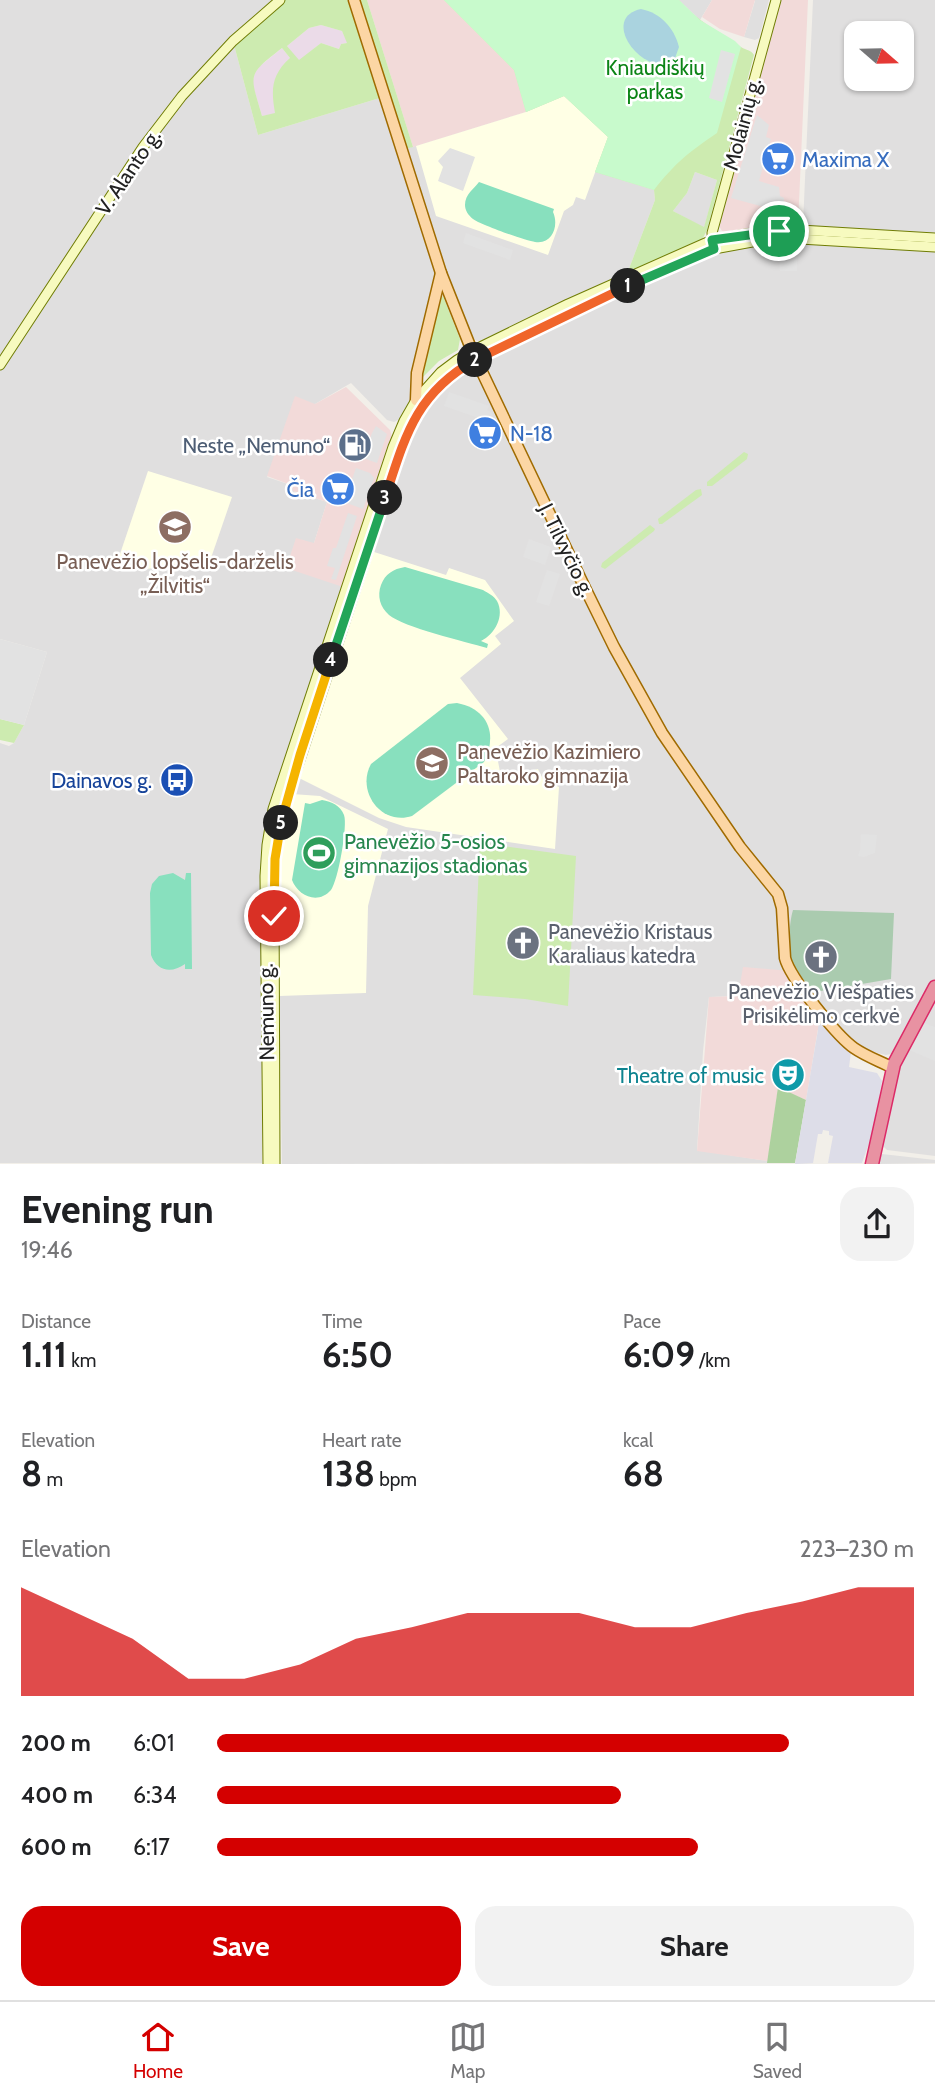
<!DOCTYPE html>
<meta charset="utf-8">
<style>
body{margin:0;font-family:Cabin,sans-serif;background:#f2f2f2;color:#202124;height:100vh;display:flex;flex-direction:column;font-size:26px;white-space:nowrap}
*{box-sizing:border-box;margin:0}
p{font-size:23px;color:#757577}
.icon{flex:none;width:38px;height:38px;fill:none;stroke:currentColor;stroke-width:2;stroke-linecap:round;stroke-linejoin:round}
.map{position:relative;height:1164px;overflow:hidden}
.sheet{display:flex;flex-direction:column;background:#fff;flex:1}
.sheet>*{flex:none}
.needle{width:46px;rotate:110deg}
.buttons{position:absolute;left:844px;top:21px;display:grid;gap:14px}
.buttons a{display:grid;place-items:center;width:70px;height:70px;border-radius:14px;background:#fff;box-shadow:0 2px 5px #0004;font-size:35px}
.pin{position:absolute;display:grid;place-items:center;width:60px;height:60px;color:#fff;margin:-30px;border:4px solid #fff;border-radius:50%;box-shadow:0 2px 7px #0007}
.km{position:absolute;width:35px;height:35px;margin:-18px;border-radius:50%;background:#222;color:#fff;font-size:19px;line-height:35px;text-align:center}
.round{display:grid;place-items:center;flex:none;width:74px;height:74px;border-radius:21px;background:#f2f2f2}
.summary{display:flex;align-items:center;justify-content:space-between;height:119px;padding:0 21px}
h1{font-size:38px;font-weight:700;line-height:52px}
.figures{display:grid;grid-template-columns:repeat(3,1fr);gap:10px;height:119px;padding:7px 21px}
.figures div{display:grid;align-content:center}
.figures b{font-size:35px;font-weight:700}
.figures small{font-size:19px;font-weight:400}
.figures p{font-size:19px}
.chart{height:196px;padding:14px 21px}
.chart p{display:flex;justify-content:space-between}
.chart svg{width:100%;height:126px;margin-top:7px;fill:#d40000;opacity:.7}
.primary-button{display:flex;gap:14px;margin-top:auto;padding:14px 21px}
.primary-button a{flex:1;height:80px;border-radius:21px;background:#d40000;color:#fff;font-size:28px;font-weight:700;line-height:80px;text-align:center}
.primary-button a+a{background:#f2f2f2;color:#202124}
ul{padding:0 21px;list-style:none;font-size:23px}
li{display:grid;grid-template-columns:112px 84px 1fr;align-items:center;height:52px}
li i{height:18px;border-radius:9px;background:#d40000}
.menu{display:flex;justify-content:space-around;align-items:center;height:98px;border-top:2px solid #e0e0e0;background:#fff;font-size:19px;color:#757577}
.menu a{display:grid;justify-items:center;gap:4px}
.menu .active{color:#d40000}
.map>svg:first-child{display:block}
.residential{fill:#e0dfdf;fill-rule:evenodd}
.commercial{fill:#f2dad9}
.industrial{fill:#ebdbe8}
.education{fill:#ffffe5}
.grass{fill:#cdebb0;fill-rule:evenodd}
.forest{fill:#add19e}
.cemetery{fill:#aacbaf}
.park{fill:#c8facc}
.pitch{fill:#88e0be}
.parking{fill:#e2e2e2}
.plaza{fill:#dddde8}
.water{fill:#aad3df}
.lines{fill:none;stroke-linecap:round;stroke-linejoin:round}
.secondary-casing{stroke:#707d05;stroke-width:11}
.primary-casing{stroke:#a06b00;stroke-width:13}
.highway-casing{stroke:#dc2a67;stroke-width:15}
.secondary{stroke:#f7fabf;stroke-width:9}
.primary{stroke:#fcd6a4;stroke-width:10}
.highway{stroke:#e892a2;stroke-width:12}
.split-1-casing{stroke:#fff;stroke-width:14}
.split-2-casing{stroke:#fff;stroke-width:14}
.split-3-casing{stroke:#fff;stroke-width:14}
.split-4-casing{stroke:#fff;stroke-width:14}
.split-5-casing{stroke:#fff;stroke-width:14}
.split-6-casing{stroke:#fff;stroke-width:14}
.split-1{stroke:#22a559;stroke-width:9}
.split-2{stroke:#f0652b;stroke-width:9}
.split-3{stroke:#f0652b;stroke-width:9}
.split-4{stroke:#22a559;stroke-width:9}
.split-5{stroke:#f5b400;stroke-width:9}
.split-6{stroke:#f5b400;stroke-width:9}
.labels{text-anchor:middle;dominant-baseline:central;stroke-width:5;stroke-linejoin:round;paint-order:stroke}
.park-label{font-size:21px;fill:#0c8416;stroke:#fff}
.street-label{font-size:21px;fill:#222;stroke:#fff}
.shop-label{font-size:21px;fill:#366cbe;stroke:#fff;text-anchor:start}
.service-label{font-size:21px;fill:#4e5e75;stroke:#fff;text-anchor:end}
.education-label{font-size:21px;fill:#785e54;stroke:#fff}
.transit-label{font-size:21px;fill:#164399;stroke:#fff;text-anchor:end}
.leisure-label{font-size:21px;fill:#27864d;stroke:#fff;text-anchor:start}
.worship-label{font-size:21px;fill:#5b616d;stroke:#fff;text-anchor:start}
.culture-label{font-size:21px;fill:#0d838f;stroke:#fff;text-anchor:end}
</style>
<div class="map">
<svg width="935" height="1164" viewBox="0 0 935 1164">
<rect width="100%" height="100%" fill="#f2efe9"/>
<g class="residential">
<path d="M0 0H280L233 41 258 135 383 97 437 274 412 400 402 418 394 422 387 420 351 383 315 404 267 477 291 485 293 491 327 502 314 543 343 587 268 824 262 1163H0V743L9 746 14 743 24 725 47 652 0 639Z"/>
<path d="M679 0H712L700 20Z"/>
<path d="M753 0H769L759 38 755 40 744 37 755 1Z"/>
<path d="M813 0H935V235L805 227 803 224ZM856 33H901V79H856Z"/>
<path d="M564 96 596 172 654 190 655 200 627 274 485 341H477L471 337 438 260 405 149 526 112Z"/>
<path d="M695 172 717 180 704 228 673 211 687 193Z"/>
<path d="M795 241 935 250V980L895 1053 886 1055 862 1049 739 996 709 997 703 1051 697 1150 768 1161 767 1163 282 1164 277 889 285 820 404 451 418 420 436 395 461 373 499 351 508 350 527 341 544 329 627 289 716 252 748 245Z"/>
<path d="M935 993V1156L887 1150 883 1146 899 1066Z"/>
<path d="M882 1154 935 1160V1163L876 1164 879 1155Z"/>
</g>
<g class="commercial">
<path d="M367 0H444L514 70 526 112 413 147Z"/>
<path d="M712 0H755L744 37 720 29 702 17Z"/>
<path d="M780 0H808L798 225 796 227 729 234 722 231 718 224 737 162Z"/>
<path d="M346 387 390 430 392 437 343 587 286 568 296 538 314 543 327 502 293 491 291 485 267 476 295 396 315 404Z"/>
<path d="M743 967 790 971 821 1011 806 1100 778 1088 768 1161 697 1151 709 997 738 996Z"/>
</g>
<g class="industrial">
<path d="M321 25 342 31 348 43 341 44 339 49 321 43 299 61 287 46 309 28Z"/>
<path d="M282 48 290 58 275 114 262 116 252 83 255 72 260 66Z"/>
</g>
<g class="education">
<path d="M564 96 608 137 585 200 576 197 573 205 564 211 548 255 436 216 416 146 526 112Z"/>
<path d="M148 471 232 497 211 558 147 569 119 557Z"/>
<path d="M371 551 446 575 449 568 485 580 514 621 495 636 501 644 460 678 508 739 493 750 497 756 501 777 538 769 543 779 559 787 555 849 406 827 379 818 297 777Z"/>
<path d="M292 794 320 796 388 829 368 906 366 993 279 996V863L285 820Z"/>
</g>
<g class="grass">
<path d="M280 0H348L383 97 258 135 233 41ZM321 25 342 31 347 43 341 44 339 49 321 43 299 60 287 46 309 28ZM282 48 290 58C271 75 271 90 275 113L262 116C250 74 246 76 282 48Z"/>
<path d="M358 0H367L413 147 405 149Z"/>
<path d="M444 0H679C696 20 719 32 741 47 747 51 750 49 754 55L707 230 703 238 694 244 627 274 655 200 654 190 595 172 608 137 564 96 526 112 514 70ZM695 172 717 180 704 227 673 211 687 193Z"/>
<path d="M443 296 460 339 458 350 439 361 421 379 439 299Z"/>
<path d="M744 452 748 454 747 459 712 486H707V482Z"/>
<path d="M701 489 702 495 662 524H659L658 519 696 490Z"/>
<path d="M650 525 655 529 654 531 605 569 601 567 602 563Z"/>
<path d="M0 719 24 725 14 743 0 740Z"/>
<path d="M480 843 576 856 568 1006 525 999 473 995Z"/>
</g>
<path class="forest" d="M778 1087 806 1100 795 1163H767Z"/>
<path class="cemetery" d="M793 910 894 913 891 979 815 992C808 984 798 975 794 966 787 953 789 923 793 910Z"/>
<path class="park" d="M444 0H679L700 20 735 41 741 47 717 133C689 152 675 163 654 190L595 172 608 137 564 96 526 112 514 70Z"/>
<g class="pitch">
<path d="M479 182 554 209 553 212C559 225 553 245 535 242 526 241 479 224 473 219 468 215 465 210 465 205 465 194 474 189 479 182Z"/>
<path d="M405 567 483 590C488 593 494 596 497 601 505 616 495 634 481 641L488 644 487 648C466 642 403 627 389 615 380 607 377 596 381 585 385 574 393 569 405 567Z"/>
<path d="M457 703C488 709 498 734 484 762L412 816C381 826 356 791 371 764L448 704Z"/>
<path d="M322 800C332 802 340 805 344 815 348 825 338 881 331 890 318 905 298 896 292 880L305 803 310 804Z"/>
<path d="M173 873 185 880 186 873H191L192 969H185V964C171 974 157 971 151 955L150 893 152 884 159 876Z"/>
</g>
<g class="parking">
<path d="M721 50 735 54 722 102 709 98Z"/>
<path d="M757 115 769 125 766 137 771 139 759 181 779 187 780 196 784 198 783 212 731 198Z"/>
<path d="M450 148 475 157 463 191 438 181 443 167 438 161Z"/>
<path d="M466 233 513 250 510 260 463 243Z"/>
<path d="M797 246V271H780L779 249Z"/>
<path d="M449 392 489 406 487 410 491 412 494 418 493 423 444 406Z"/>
<path d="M376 426 387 434 377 463 363 458 372 433Z"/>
<path d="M356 468 370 473 374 478 363 509 344 502Z"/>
<path d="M348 513 357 516 336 580 331 579 335 568 327 566 333 548H336Z"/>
<path d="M529 539 551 547 545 565 523 557Z"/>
<path d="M547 570 560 574 549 606 536 602Z"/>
<path d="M0 639 47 652 24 725 0 719Z"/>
<path d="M861 834 877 835 875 853 864 857 858 856 860 850Z"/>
<path d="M921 1022 935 1027V1061L907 1049Z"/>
</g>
<path class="plaza" d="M820 1018 851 1052 849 1067 877 1073 882 1081 873 1132 862 1163H828L833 1136 829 1135V1131L823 1130 822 1134H818L813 1163H815L795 1164Z"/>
<path class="water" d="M641 9C661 13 674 28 679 47L674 61C644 79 598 18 641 9Z"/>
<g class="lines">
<g class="secondary-casing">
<g id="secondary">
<path d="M713 244 712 233 776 0"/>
<path d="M0 365 143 147 182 96 233 41 280 0"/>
<path d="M268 1164 265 876 267 845 273 809 393 447 404 421 416 400 441 372 457 360 472 351 568 304 712 240 758 232 800 230 935 238"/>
<path d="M275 1164 274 892 275 859 283 812 404 441C422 402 440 380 477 359L665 269 714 249 764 240 800 239 935 247"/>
</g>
</g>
<g class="primary-casing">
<g id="primary">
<path d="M354 0 441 273 472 351 585 588 614 647 662 733 740 847 778 894 782 908 785 958C790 978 837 1036 854 1048 867 1057 880 1061 893 1068"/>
<path d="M416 400 417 373 441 273"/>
</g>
</g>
<g class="highway-casing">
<path id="highway" d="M872 1164 894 1064 935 987"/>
</g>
<use href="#secondary" class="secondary"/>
<use href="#primary" class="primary"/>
<use href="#highway" class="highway"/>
</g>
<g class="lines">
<g class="split-1-casing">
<path id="split-1" d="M628 286 714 249 712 240 779 231"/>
</g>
<g class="split-2-casing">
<path id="split-2" d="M475 360 628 286"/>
</g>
<g class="split-3-casing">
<path id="split-3" d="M385 498C405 437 415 394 475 360"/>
</g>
<g class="split-4-casing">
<path id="split-4" d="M331 660 385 498"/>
</g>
<g class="split-5-casing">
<path id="split-5" d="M281 823 300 755 331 660"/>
</g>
<g class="split-6-casing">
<path id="split-6" d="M274 916 275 859 281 823"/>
</g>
<use href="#split-1" class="split-1"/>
<use href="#split-2" class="split-2"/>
<use href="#split-3" class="split-3"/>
<use href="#split-4" class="split-4"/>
<use href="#split-5" class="split-5"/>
<use href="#split-6" class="split-6"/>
</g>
<defs>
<g id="supermarket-disc" transform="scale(1.75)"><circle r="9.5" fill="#3f7fe0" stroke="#fff"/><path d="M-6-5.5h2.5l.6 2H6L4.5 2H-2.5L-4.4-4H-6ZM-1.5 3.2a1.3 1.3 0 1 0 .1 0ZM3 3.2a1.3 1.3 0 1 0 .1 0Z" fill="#fff"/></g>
<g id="fuel-disc" transform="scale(1.75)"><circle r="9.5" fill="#5c6f8a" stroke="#fff"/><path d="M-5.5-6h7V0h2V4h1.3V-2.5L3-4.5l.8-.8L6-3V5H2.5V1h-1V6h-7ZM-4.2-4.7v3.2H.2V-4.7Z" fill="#fff"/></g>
<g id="school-disc" transform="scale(1.75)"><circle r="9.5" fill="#8d6e63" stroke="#fff"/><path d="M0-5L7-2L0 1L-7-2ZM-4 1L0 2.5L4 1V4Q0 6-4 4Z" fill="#fff"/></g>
<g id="bus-disc" transform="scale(1.75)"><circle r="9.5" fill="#1a4fb4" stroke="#fff"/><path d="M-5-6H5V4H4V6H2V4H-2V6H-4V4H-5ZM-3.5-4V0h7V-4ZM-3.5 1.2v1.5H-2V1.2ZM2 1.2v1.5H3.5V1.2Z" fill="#fff"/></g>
<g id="stadium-disc" transform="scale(1.75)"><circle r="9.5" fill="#2e9e5b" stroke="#fff"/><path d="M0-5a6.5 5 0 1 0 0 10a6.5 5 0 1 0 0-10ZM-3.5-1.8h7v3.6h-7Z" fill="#fff"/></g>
<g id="church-disc" transform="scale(1.75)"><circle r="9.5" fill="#6b7280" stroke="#fff"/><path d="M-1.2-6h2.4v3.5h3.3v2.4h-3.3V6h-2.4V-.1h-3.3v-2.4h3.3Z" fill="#fff"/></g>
<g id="theatre-disc" transform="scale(1.75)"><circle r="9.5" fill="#0f9aa8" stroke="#fff"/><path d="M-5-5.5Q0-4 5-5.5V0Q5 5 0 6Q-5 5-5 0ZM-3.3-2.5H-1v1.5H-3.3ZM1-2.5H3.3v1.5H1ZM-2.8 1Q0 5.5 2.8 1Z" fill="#fff"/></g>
</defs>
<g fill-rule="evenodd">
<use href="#supermarket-disc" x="778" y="159"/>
<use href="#supermarket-disc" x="485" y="433"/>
<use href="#fuel-disc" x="355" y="445"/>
<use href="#supermarket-disc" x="338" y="489"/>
<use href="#school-disc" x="175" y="527"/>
<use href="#school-disc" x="432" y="763"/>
<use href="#bus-disc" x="177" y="780"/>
<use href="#stadium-disc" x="319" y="853"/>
<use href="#church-disc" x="523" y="943"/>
<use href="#church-disc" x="821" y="957"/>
<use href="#theatre-disc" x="788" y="1075"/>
</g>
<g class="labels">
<g class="park-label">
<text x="655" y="67">Kniaudiškių<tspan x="655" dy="24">parkas</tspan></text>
</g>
<g class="street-label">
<text transform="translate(742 124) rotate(-75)">Molainių g.</text>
<text transform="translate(128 172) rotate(-56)">V. Alanto g.</text>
<text transform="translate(567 550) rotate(64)">J. Tilvyčio g.</text>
<text transform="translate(266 1012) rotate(-91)">Nemuno g.</text>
</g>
<g class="shop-label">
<text x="802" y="159">Maxima X</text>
<text x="510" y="433">N-18</text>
<text x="314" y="489" text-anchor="end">Čia</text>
</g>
<g class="service-label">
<text x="330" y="445">Neste „Nemuno“</text>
</g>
<g class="education-label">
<text x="175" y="561">Panevėžio lopšelis-darželis<tspan x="175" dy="24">„Žilvitis“</tspan></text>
<text x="457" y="751" text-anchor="start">Panevėžio Kazimiero<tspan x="457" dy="24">Paltaroko gimnazija</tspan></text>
</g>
<g class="transit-label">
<text x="152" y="780">Dainavos g.</text>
</g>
<g class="leisure-label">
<text x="344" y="841">Panevėžio 5-osios<tspan x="344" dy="24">gimnazijos stadionas</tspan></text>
</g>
<g class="worship-label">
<text x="548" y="931">Panevėžio Kristaus<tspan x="548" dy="24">Karaliaus katedra</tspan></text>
<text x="821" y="991" text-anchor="middle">Panevėžio Viešpaties<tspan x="821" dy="24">Prisikėlimo cerkvė</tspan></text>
</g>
<g class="culture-label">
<text x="764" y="1075">Theatre of music</text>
</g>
</g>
</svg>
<div class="buttons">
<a><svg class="needle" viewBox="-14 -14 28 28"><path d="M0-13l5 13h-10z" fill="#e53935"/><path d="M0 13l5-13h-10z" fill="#757577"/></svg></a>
</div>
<div class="pin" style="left:779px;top:231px;background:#1e9e55"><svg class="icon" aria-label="arrive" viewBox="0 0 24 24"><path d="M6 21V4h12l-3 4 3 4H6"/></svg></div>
<div class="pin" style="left:274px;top:916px;background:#d93025"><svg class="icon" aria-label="check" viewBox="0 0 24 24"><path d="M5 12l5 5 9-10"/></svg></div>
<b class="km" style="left:628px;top:286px">1</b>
<b class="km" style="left:475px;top:360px">2</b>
<b class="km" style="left:385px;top:498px">3</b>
<b class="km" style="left:331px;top:660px">4</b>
<b class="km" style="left:281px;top:823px">5</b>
</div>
<section class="sheet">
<div class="summary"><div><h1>Evening run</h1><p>19:46</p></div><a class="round"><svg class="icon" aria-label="share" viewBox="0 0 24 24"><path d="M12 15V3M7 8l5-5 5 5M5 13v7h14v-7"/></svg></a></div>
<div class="figures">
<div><p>Distance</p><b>1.11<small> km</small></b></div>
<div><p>Time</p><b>6:50</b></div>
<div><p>Pace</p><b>6:09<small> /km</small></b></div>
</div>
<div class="figures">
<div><p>Elevation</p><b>8<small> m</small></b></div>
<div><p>Heart rate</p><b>138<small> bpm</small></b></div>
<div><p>kcal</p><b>68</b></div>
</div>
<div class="chart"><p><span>Elevation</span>223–230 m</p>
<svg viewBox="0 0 160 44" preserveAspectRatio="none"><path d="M0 44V6L10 15L20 24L30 38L40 38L50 33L60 24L70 20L80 15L90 15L100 15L110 20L120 20L130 15L140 11L150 6L160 6V44z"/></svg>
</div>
<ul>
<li><b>200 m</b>6:01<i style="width:82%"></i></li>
<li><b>400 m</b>6:34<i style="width:58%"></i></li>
<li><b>600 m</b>6:17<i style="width:69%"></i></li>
</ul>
<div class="primary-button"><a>Save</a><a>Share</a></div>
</section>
<nav class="menu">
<a class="active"><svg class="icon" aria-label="home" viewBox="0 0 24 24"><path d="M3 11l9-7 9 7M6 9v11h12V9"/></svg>Home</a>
<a><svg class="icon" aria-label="map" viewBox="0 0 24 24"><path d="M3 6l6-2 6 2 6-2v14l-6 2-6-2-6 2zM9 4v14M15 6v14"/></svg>Map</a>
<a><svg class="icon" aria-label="saved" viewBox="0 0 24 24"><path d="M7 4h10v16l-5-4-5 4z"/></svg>Saved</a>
</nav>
